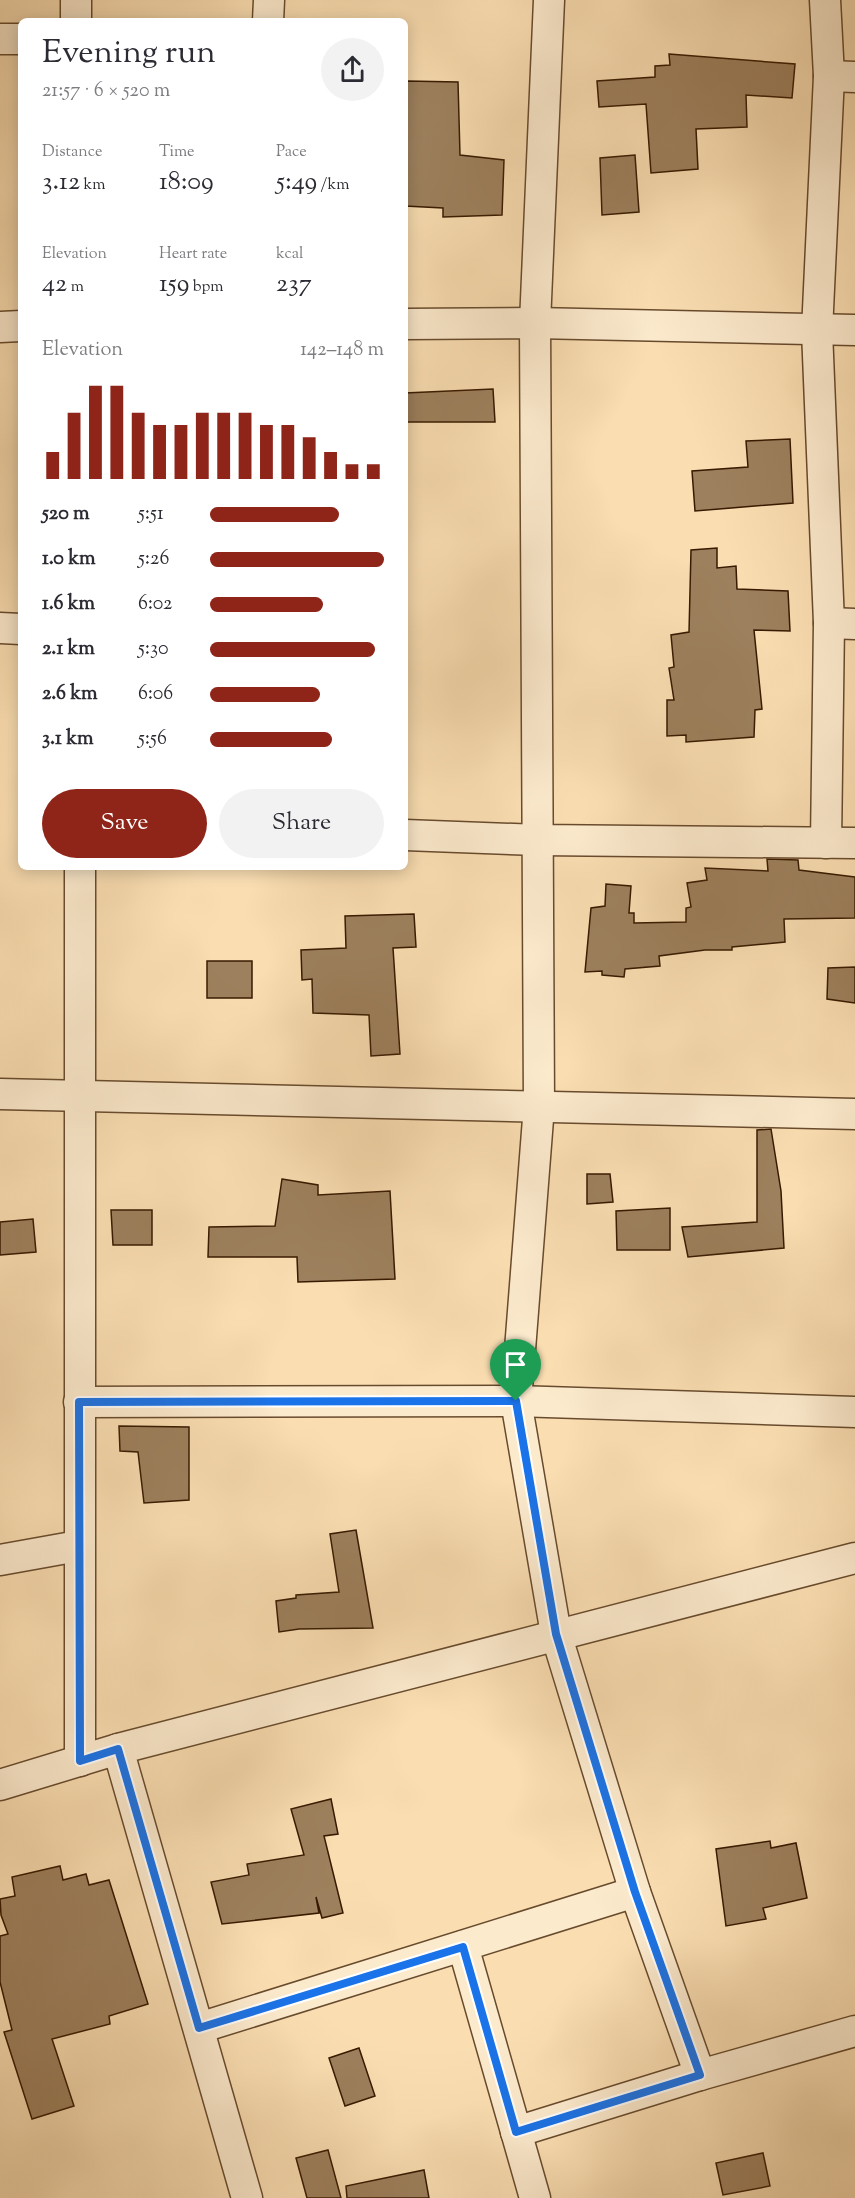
<!DOCTYPE html>
<meta charset="utf-8">
<style>
body{margin:0;font-family:"Sorts Mill Goudy",serif;background:#f2f2f3;color:#2b2b33;height:100vh;display:flex;flex-direction:column;font-size:22px;white-space:nowrap}
*{box-sizing:border-box;margin:0}
p{font-size:20px;color:#7c7c81}
.icon{flex:none;width:33px;height:33px;fill:none;stroke:currentColor;stroke-width:2;stroke-linecap:round;stroke-linejoin:round}
.map{position:relative;flex:1;overflow:hidden}
.drawer{position:absolute;left:18px;top:18px;width:390px;height:852px;display:flex;flex-direction:column;background:#fff;border-radius:9px;box-shadow:0 3px 15px #0003}
.drawer>*{flex:none}
.pin{position:absolute;display:grid;place-items:center;width:51px;height:51px;color:#fff;margin:-62px -26px;border-radius:50% 50% 50% 0;rotate:-45deg;box-shadow:0 0 6px #0007}
.pin .icon{rotate:45deg}
.round{display:grid;place-items:center;flex:none;width:63px;height:63px;border-radius:32px;background:#f2f2f3}
.summary{display:flex;align-items:center;justify-content:space-between;height:102px;padding:0 24px}
h1{font-size:33px;font-weight:600;line-height:45px}
.metrics{display:grid;grid-template-columns:repeat(3,1fr);gap:9px;height:102px;padding:6px 24px}
.metrics div{display:grid;align-content:center}
.metrics b{font-size:26px;font-weight:600}
.metrics small{font-size:16px;font-weight:400}
.metrics p{font-size:16px}
.chart{height:168px;padding:12px 24px}
.chart p{display:flex;justify-content:space-between}
.chart svg{width:100%;height:108px;margin-top:6px;stroke:#8f2418;stroke-width:6}
.button{display:flex;gap:12px;margin-top:auto;padding:12px 24px}
.button a{flex:1;height:69px;border-radius:36px;background:#8f2418;color:#fff;font-size:24px;font-weight:600;line-height:69px;text-align:center}
.button a+a{background:#f2f2f3;color:#2b2b33}
ul{padding:0 24px;list-style:none;font-size:20px}
li{display:grid;grid-template-columns:96px 72px 1fr;align-items:center;height:45px}
li i{height:15px;border-radius:8px;background:#8f2418}
.map>svg:first-child{display:block}
.building{fill:#9d805d;stroke:#381a01;stroke-width:1.5}
.lines{fill:none;stroke-linecap:round;stroke-linejoin:round}
.street-casing{stroke:#684b2d;stroke-width:33}
.street{stroke:#fceacd;stroke-width:30}
.route-casing{stroke:#fff;stroke-width:12}
.route{stroke:#1a73e8;stroke-width:8}
</style>
<div class="map">
<svg width="855" height="2198" viewBox="0 0 855 2198">
<rect width="100%" height="100%" fill="#fadeb2"/>
<filter id="stains"><feTurbulence type="fractalNoise" baseFrequency=".00333" numOctaves="4"/><feColorMatrix values="0 0 0 0 .2 0 0 0 0 .09 0 0 0 0 .02 0 0 0 .5 -.17"/></filter>
<radialGradient id="worn" r=".72"><stop offset=".6" stop-color="#630" stop-opacity="0"/><stop offset="1" stop-color="#630" stop-opacity=".3"/></radialGradient>
<g class="building">
<path d="M669 54 795 64 792 98 746 95 747 127 696 129 698 169 651 173 646 104 599 107 597 81 655 77V66L670 65Z"/>
<path d="M407 81 458 82 460 155 504 160 502 215 443 217V208L405 206Z"/>
<path d="M635 155 639 212 602 215 600 158Z"/>
<path d="M493 389 495 422H405V393Z"/>
<path d="M790 439 793 503 695 511 692 471 748 467 746 441Z"/>
<path d="M717 548V568L736 566 737 589 788 591 790 631 754 630 762 709 755 710 754 737 686 742V735L667 736V700H674L669 668 674 667 671 635 689 632 691 550Z"/>
<path d="M767 859 798 860 799 870 855 877V918L784 919 785 942 732 947V950H705L659 956 660 966 625 969 624 977 602 975V971L585 972 591 908 605 906 606 884 631 886 629 913H634V923L686 922V908L691 907 687 883 707 880 705 868 768 871Z"/>
<path d="M414 914 416 947 393 948 400 1054 371 1056 369 1015 313 1013 312 979 302 980 301 950 346 948 345 916Z"/>
<rect x="207" y="961" width="45" height="37"/>
<path d="M855 967V1003L827 999 828 968Z"/>
<path d="M771 1129 781 1191 784 1248 688 1257 682 1227 757 1222V1130Z"/>
<path d="M587 1174H610L613 1202 587 1204Z"/>
<path d="M282 1179 318 1185V1195L390 1191 395 1279 298 1282 297 1257H208L209 1227 275 1226Z"/>
<path d="M670 1208V1250H617L616 1211Z"/>
<path d="M111 1210H152V1245H113Z"/>
<path d="M33 1219 36 1252 0 1255V1222Z"/>
<path d="M119 1426 189 1427V1500L144 1503 138 1452 120 1451Z"/>
<path d="M356 1530 373 1628 299 1629 279 1632 276 1601 296 1598V1595L339 1592 330 1534Z"/>
<path d="M331 1799 338 1834 324 1836 343 1913 322 1918 316 1897 319 1913 222 1924 211 1882 249 1875 247 1864 304 1855 291 1809Z"/>
<path d="M770 1841 771 1848 796 1843 807 1898 763 1908 766 1919 726 1926 716 1849Z"/>
<path d="M60 1866 63 1880 86 1874 89 1885 109 1880 148 2004 109 2016 110 2024 52 2039 74 2106 32 2119 4 2032 12 2030 0 1982V1936L8 1934 1 1915 0 1899 15 1896 12 1877Z"/>
<path d="M359 2048 375 2096 345 2106 329 2058Z"/>
<path d="M328 2150 341 2198H307L296 2158Z"/>
<path d="M763 2153 770 2186 723 2195 716 2163Z"/>
<path d="M424 2170 429 2198H347L346 2186Z"/>
</g>
<g class="lines">
<g class="street-casing">
<g id="street">
<path d="M549 0 535 323 539 1106 516 1401 556 1634 635 1892 700 2075"/>
<path d="M825 0 829 76 817 331 829 623 826 843"/>
<path d="M76 21V0"/>
<path d="M268 21 269 0"/>
<path d="M0 39H21"/>
<path d="M829 76 855 77"/>
<path d="M405 324 535 323 855 330"/>
<path d="M0 327 21 326"/>
<path d="M829 623 855 624"/>
<path d="M0 628 21 629"/>
<path d="M405 835 538 840 855 843"/>
<path d="M80 867V1761"/>
<path d="M0 1094 855 1114"/>
<path d="M79 1402 516 1401 855 1412"/>
<path d="M0 1560 78 1546"/>
<path d="M118 1749 247 2198"/>
<path d="M0 1785 118 1749 855 1558"/>
<path d="M463 1946 535 2198"/>
<path d="M199 2028 635 1892"/>
<path d="M516 2132 700 2075 855 2031"/>
</g>
</g>
<use href="#street" class="street"/>
</g>
<g class="lines">
<g class="route-casing">
<path id="route" d="M516 1401 556 1634 635 1892 700 2075 516 2132 463 1947 199 2028 118 1749 80 1761 79 1402Z"/>
</g>
<use href="#route" class="route"/>
</g>
<rect width="100%" height="100%" filter="url(#stains)"/>
<rect width="100%" height="100%" fill="url(#worn)"/>
</svg>
<div class="pin" style="left:516px;top:1401px;background:#1e9e55"><svg class="icon" aria-label="arrive" viewBox="0 0 24 24"><path d="M6 21V4h12l-3 4 3 4H6"/></svg></div>
<section class="drawer">
<div class="summary"><div><h1>Evening run</h1><p>21:57 · 6 × 520 m</p></div><a class="round"><svg class="icon" aria-label="share" viewBox="0 0 24 24"><path d="M12 15V3M7 8l5-5 5 5M5 13v7h14v-7"/></svg></a></div>
<div class="metrics">
<div><p>Distance</p><b>3.12<small> km</small></b></div>
<div><p>Time</p><b>18:09</b></div>
<div><p>Pace</p><b>5:49<small> /km</small></b></div>
</div>
<div class="metrics">
<div><p>Elevation</p><b>42<small> m</small></b></div>
<div><p>Heart rate</p><b>159<small> bpm</small></b></div>
<div><p>kcal</p><b>237</b></div>
</div>
<div class="chart"><p><span>Elevation</span>142–148 m</p>
<svg viewBox="0 0 160 44" preserveAspectRatio="none"><path d="M5 44V33M15 44V17M25 44V6M35 44V6M45 44V17M55 44V22M65 44V22M75 44V17M85 44V17M95 44V17M105 44V22M115 44V22M125 44V27M135 44V33M145 44V38M155 44V38"/></svg>
</div>
<ul>
<li><b>520 m</b>5:51<i style="width:74%"></i></li>
<li><b>1.0 km</b>5:26<i style="width:100%"></i></li>
<li><b>1.6 km</b>6:02<i style="width:65%"></i></li>
<li><b>2.1 km</b>5:30<i style="width:95%"></i></li>
<li><b>2.6 km</b>6:06<i style="width:63%"></i></li>
<li><b>3.1 km</b>5:56<i style="width:70%"></i></li>
</ul>
<div class="button"><a>Save</a><a>Share</a></div>
</section>
</div>
